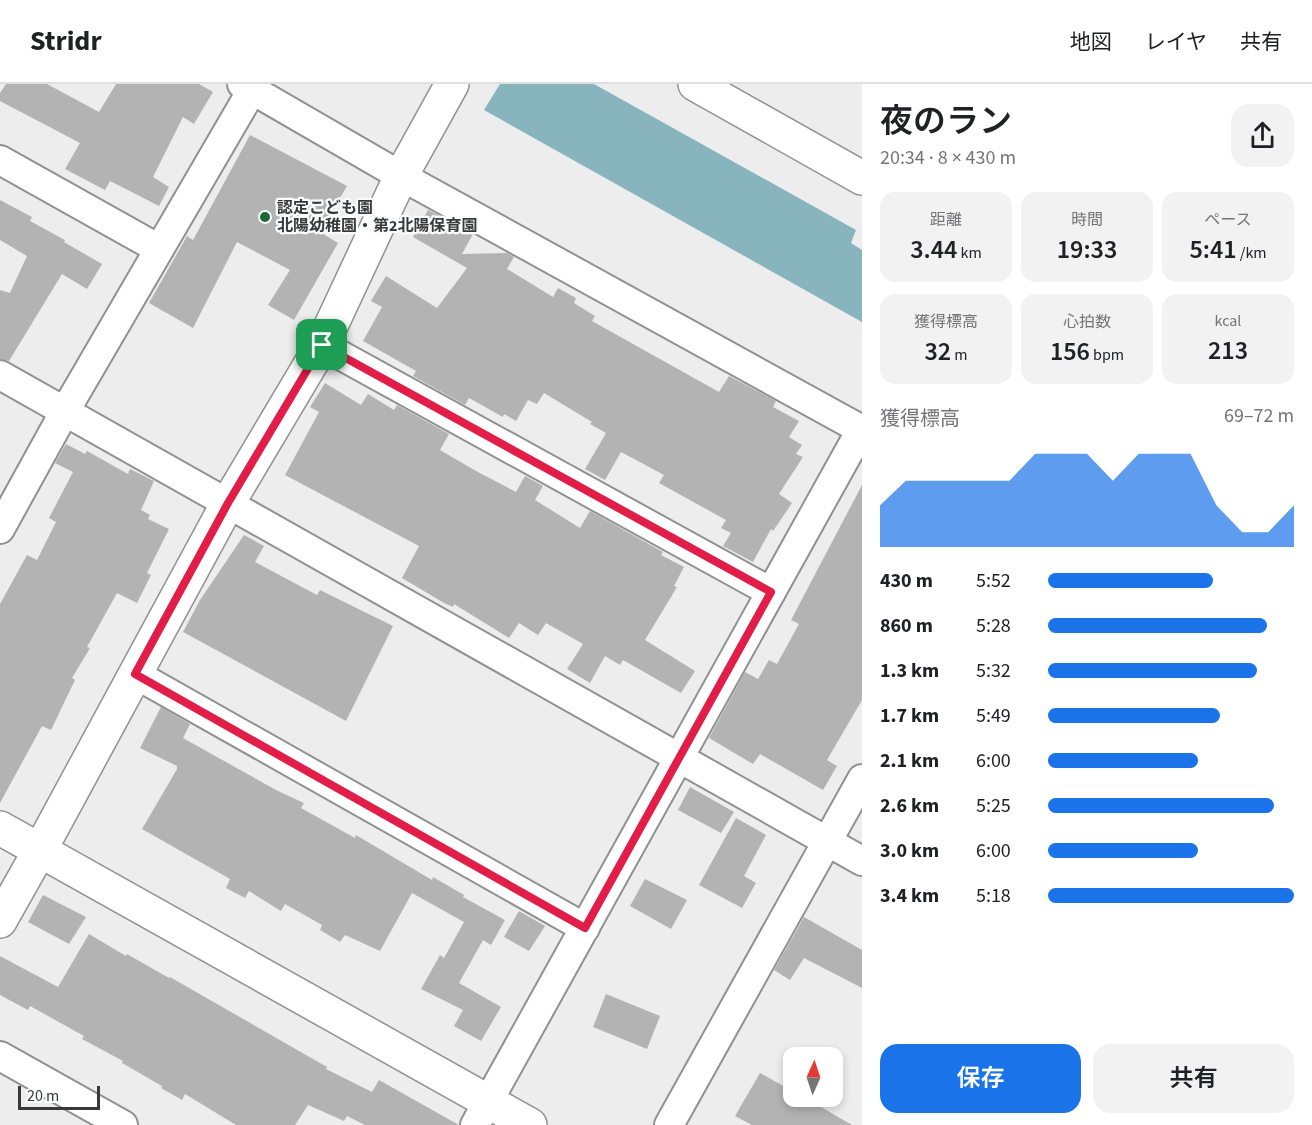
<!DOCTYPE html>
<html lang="ja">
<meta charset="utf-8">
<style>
body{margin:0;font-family:"Source Sans 3","Noto Sans JP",sans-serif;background:#f2f2f2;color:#202124;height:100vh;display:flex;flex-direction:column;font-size:22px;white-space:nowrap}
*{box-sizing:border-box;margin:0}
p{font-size:20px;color:#757577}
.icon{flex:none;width:33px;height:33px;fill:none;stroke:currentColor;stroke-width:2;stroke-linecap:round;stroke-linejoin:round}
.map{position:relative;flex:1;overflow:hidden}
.sheet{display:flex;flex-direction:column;background:#fff;width:450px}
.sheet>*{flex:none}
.needle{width:39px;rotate:3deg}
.fabs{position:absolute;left:783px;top:963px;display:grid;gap:12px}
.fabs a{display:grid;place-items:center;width:60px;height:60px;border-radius:12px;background:#fff;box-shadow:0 3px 9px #0003;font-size:30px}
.scale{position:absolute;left:18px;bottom:15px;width:82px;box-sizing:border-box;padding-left:6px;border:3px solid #393939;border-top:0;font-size:16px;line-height:21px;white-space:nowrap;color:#393939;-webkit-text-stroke:4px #fafbfc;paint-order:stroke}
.pin{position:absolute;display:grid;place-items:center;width:51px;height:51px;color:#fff;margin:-26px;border-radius:12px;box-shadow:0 3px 9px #0006}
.round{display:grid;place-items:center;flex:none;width:63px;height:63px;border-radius:18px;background:#f2f2f2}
.overview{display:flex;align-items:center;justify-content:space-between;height:102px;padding:0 18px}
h1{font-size:33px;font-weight:600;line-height:45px}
.figures{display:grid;grid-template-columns:repeat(3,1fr);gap:9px;height:102px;padding:6px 18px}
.figures div{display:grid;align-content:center;border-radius:15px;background:#f2f2f2;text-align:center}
.figures b{font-size:26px;font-weight:600}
.figures small{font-size:16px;font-weight:400}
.figures p{font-size:16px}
.chart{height:168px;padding:12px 18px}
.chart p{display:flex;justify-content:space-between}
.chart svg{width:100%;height:108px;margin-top:6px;fill:#1a73e8;opacity:.7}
.action{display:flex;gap:12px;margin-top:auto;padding:12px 18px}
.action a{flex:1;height:69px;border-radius:18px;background:#1a73e8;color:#fff;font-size:24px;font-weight:600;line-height:69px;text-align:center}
.action a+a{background:#f2f2f2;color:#202124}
ul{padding:0 18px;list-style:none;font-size:20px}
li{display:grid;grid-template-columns:96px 72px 1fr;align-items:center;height:45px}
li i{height:15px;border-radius:8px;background:#1a73e8}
header{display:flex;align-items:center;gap:36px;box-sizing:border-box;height:84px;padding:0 30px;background:#fff;border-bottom:2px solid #e0e0e0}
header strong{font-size:28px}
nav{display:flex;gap:33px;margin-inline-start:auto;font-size:21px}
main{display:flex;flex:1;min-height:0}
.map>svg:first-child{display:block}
.water{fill:#87b4bd}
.building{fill:#b4b3b4}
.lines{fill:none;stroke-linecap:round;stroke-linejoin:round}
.street-casing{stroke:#919192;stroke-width:32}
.secondary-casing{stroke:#919192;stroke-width:36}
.street{stroke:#fff;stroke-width:28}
.secondary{stroke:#fff;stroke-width:33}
.route-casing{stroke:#fff;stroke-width:12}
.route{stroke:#e11d48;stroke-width:8}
.poi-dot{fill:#1c6837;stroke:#fafbfc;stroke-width:2}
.labels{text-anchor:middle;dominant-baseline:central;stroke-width:4.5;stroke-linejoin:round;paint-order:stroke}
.poi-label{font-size:16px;font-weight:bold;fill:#393939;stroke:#fafbfc;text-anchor:start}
</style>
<header>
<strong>Stridr</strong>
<nav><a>地図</a><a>レイヤ</a><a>共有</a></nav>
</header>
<main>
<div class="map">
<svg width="862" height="1041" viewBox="0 0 862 1041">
<rect width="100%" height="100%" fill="#ededee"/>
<path class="water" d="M500 0H594L856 146 851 159 862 166V238L484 26Z"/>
<g class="building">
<path d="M6 0H47L99 28 116 0H199L213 8 194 40 183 33 153 93 169 103 159 122 110 97 105 106 65 85 80 59 0 17V9Z"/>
<path d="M250 51 347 102 320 148 338 159 294 236 268 221 290 186 237 158 193 244 149 219 187 152 193 156Z"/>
<path d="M0 116 32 133 30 137 65 156 64 158 102 180 87 205 62 190 9 277 0 275V206L10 209 27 172 0 156Z"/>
<path d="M428 126 473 150 462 170 507 169 514 173 507 185 553 213 558 204 576 214 574 219 595 232 592 237 719 308 729 292 776 317 773 323 799 337 789 353 802 361 796 370 803 373 779 410 792 419 773 447 771 445 753 478 723 462 731 449 721 444 726 436 659 399 664 391 621 368 605 396 585 385 606 349 590 340 592 338 544 309 537 320 528 316 516 337 504 330 503 333 469 314 465 321 413 292 416 287 363 257 382 223 371 217 386 192 437 224 467 184 413 153Z"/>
<path d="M325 299 361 321 368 310 394 326 397 321 449 350 440 366 476 387 516 408 525 392 543 402 535 416 580 444 590 427 663 468 661 471 684 483 674 502 677 503 645 556 695 587 681 609 623 576 620 581 605 572 590 599 567 585 583 560 546 539 538 551 519 539 509 554 454 520 453 523 444 519 402 494 419 462 285 391 319 328 310 323Z"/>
<path d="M66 360 85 370 87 367 128 390 130 385 154 397 141 426 150 431 148 435 169 445 147 489 151 491 137 519 117 509 87 563 90 564 72 594 75 596 51 646 42 642 0 719V520L27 471 37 476 56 438 49 434 73 388 55 379Z"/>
<path d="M862 401V616L827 676 837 682 823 706 760 670 753 680 709 654 745 588 758 595 769 576 777 580 799 540 791 536Z"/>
<path d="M244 451 264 462 255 478 317 511 320 506 393 542 346 637 183 548 200 516Z"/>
<path d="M161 623 190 640 183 654 276 706 304 719 301 724 355 754 356 751 432 796 433 793 464 811 463 813 505 836 491 861 483 856 459 899 501 923 481 957 454 942 463 926 421 905 440 871 444 874 464 838 412 809 380 867 345 851 340 858 320 846 322 841 285 820 281 827 249 807 245 814 226 804 230 795 142 745 177 685V682L140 664Z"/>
<path d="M690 703 734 728 721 749 678 726Z"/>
<path d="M736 734 766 751 744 792 756 799 742 824 699 801Z"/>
<path d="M645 795 687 816 671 845 630 822Z"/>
<path d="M43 811 86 833 69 860 28 838Z"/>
<path d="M519 827 545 842 529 867 504 853Z"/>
<path d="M804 833 862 866V904L804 874 790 896 774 886Z"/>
<path d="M89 850 126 872 127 870 169 894 170 893 327 983 326 985 372 1008 379 996 459 1041H365L347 1032 344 1037 308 1021 295 1041H236L185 1010 182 1016 161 1004 162 1002 122 979 123 977 82 955 84 952 30 922 28 926 0 911V872L58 903Z"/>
<path d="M606 910 660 932 647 965 593 943Z"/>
<path d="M760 989 794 1008V1012H802L852 1041H752L735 1032Z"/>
</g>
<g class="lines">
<g class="street-casing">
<g id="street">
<path d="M242 0 401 92 862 346"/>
<path d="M0 76 159 165"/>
<path d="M322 261 771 508"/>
<path d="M0 291 862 777"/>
<path d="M0 445 65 327 252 6"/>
<path d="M135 590 585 844"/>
<path d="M0 972 123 1041"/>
<path d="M475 1041 861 346"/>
<path d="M669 1041 862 695"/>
</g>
</g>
<g class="secondary-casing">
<g id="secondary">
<path d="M695 0 862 94"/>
<path d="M0 744 530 1041"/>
<path d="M0 837 40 766 228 419 322 261 401 92 452 0"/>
</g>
</g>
<use href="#street" class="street"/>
<use href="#secondary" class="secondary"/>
</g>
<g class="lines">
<g class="route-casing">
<path id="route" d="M322 261 771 508 585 844 135 590 228 419Z"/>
</g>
<use href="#route" class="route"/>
</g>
<circle class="poi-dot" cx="265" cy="133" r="6"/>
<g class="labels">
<g class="poi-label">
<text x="277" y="124">認定こども園<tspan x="277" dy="18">北陽幼稚園・第2北陽保育園</tspan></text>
</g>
</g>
</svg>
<div class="fabs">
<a><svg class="needle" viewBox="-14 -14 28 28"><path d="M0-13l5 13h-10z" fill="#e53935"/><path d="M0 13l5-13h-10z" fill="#757577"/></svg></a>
</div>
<div class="scale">20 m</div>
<div class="pin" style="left:322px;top:261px;background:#1e9e55"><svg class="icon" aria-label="arrive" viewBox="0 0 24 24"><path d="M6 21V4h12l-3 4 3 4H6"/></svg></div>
</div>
<section class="sheet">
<div class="overview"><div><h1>夜のラン</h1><p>20:34 · 8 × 430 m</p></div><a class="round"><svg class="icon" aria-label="share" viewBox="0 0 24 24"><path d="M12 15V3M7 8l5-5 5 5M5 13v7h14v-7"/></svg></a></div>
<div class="figures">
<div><p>距離</p><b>3.44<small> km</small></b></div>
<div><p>時間</p><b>19:33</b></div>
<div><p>ペース</p><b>5:41<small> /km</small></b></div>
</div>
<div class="figures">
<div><p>獲得標高</p><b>32<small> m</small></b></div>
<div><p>心拍数</p><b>156<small> bpm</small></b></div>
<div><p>kcal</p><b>213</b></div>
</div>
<div class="chart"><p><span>獲得標高</span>69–72 m</p>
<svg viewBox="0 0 160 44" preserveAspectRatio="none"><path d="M0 44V27L10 17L20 17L30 17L40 17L50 17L60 6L70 6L80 6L90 17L100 6L110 6L120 6L130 27L140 38L150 38L160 27V44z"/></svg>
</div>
<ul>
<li><b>430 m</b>5:52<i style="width:67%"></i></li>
<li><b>860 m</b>5:28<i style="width:89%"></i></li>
<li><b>1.3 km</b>5:32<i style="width:85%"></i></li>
<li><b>1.7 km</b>5:49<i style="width:70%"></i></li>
<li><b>2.1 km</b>6:00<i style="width:61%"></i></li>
<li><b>2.6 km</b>5:25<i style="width:92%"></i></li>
<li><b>3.0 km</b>6:00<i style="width:61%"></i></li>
<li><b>3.4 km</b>5:18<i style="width:100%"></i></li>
</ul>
<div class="action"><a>保存</a><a>共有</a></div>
</section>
</main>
